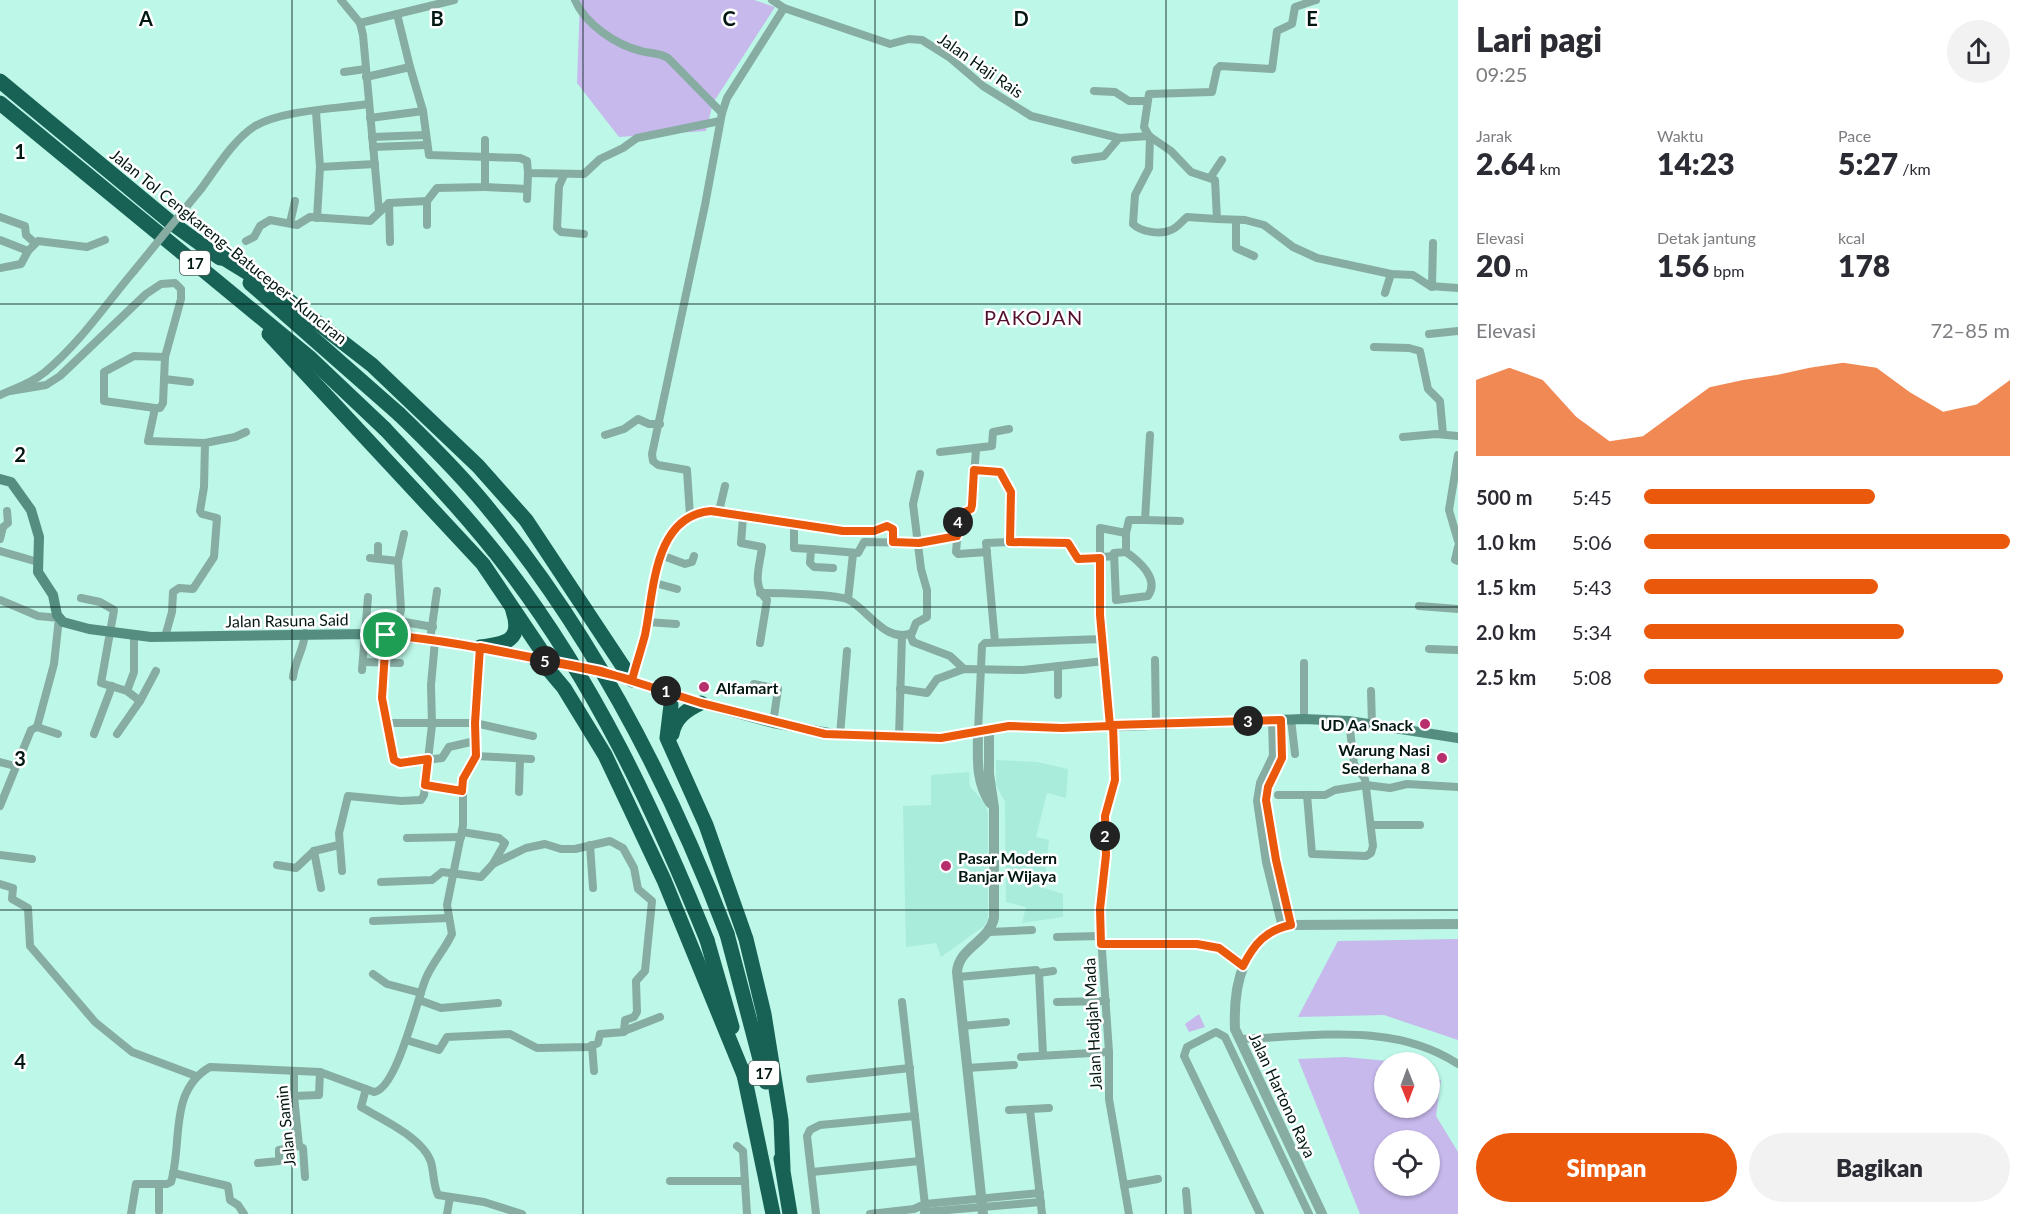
<!DOCTYPE html>
<html lang="id">
<meta charset="utf-8">
<style>
body{margin:0;font-family:Lato,sans-serif;background:#f2f2f3;color:#2b2b33;height:100vh;display:flex;flex-direction:column;font-size:22px;white-space:nowrap}
*{box-sizing:border-box;margin:0}
p{font-size:20px;color:#7c7c81}
.icon{flex:none;width:33px;height:33px;fill:none;stroke:currentColor;stroke-width:2;stroke-linecap:round;stroke-linejoin:round}
.map{position:relative;flex:1;overflow:hidden}
.side{display:flex;flex-direction:column;background:#fff;width:570px}
.side>*{flex:none}
.needle{width:39px;rotate:179deg}
.fabs{position:absolute;left:1374px;top:1052px;display:grid;gap:12px}
.fabs a{display:grid;place-items:center;width:66px;height:66px;border-radius:50%;background:#fff;box-shadow:0 2px 4px #0004;font-size:30px}
.pin{position:absolute;display:grid;place-items:center;width:51px;height:51px;color:#fff;margin:-26px;border:3px solid #fff;border-radius:50%;box-shadow:0 2px 6px #0007}
.km{position:absolute;width:30px;height:30px;margin:-15px;border-radius:50%;background:#222;color:#fff;font-size:16px;line-height:30px;text-align:center}
.round{display:grid;place-items:center;flex:none;width:63px;height:63px;border-radius:32px;background:#f2f2f3}
.headline{display:flex;align-items:center;justify-content:space-between;height:102px;padding:0 18px}
h1{font-size:33px;font-weight:800;line-height:45px}
.figures{display:grid;grid-template-columns:repeat(3,1fr);gap:9px;height:102px;padding:6px 18px}
.figures div{display:grid;align-content:center}
.figures b{font-size:30px;font-weight:800}
.figures small{font-size:16px;font-weight:400}
.figures p{font-size:16px}
.chart{height:168px;padding:12px 18px}
.chart p{display:flex;justify-content:space-between}
.chart svg{width:100%;height:108px;margin-top:6px;fill:#ea580c;opacity:.7}
.button{display:flex;gap:12px;margin-top:auto;padding:12px 18px}
.button a{flex:1;height:69px;border-radius:36px;background:#ea580c;color:#fff;font-size:24px;font-weight:800;line-height:69px;text-align:center}
.button a+a{background:#f2f2f3;color:#2b2b33}
ul{padding:0 18px;list-style:none;font-size:20px}
li{display:grid;grid-template-columns:96px 72px 1fr;align-items:center;height:45px}
li i{height:15px;border-radius:8px;background:#ea580c}
main{display:flex;flex:1;min-height:0}
.map>svg:first-child{display:block}
.built{fill:#a9ecdb}
.green{fill:#c7b9ec;fill-rule:evenodd}
.lines{fill:none;stroke-linecap:round;stroke-linejoin:round}
.minor{stroke:#87aca2;stroke-width:8}
.tertiary{stroke:#87aca2;stroke-width:10}
.secondary{stroke:#558e81;stroke-width:10}
.motorway{stroke:#176255;stroke-width:15}
.minor-bridge{stroke:#87aca2;stroke-width:8}
.motorway-bridge{stroke:#176255;stroke-width:15}
.route-casing{stroke:#fff;stroke-width:12}
.route{stroke:#ea580c;stroke-width:8}
.grid{fill:none;stroke:#021712;stroke-width:1.5;stroke-opacity:0.55}
.poi-dot{fill:#b72f6d;stroke:#fff;stroke-width:2}
.labels{text-anchor:middle;dominant-baseline:central;stroke-width:5;stroke-linejoin:round;paint-order:stroke}
.shield{fill:#fff;stroke:#4e5d59;stroke-width:1.5}
.shield-label{font-size:15px;font-weight:bold;fill:#021712}
.street-label{font-size:16px;fill:#021712;stroke:#fff}
.poi-label{font-size:16px;font-weight:bold;fill:#021712;stroke:#fff;text-anchor:start}
.quarter-label{font-size:20px;letter-spacing:1.5px;fill:#51102e;stroke:#fff}
.grid-label{font-size:20px;text-anchor:middle;font-weight:bold;fill:#021712;stroke:#fff;stroke-width:5;stroke-linejoin:round;paint-order:stroke}
</style>
<main>
<div class="map">
<svg width="1458" height="1214" viewBox="0 0 1458 1214">
<rect width="100%" height="100%" fill="#bcf7e8"/>
<g class="built">
<path d="M996 760 1037 762 1068 769 1066 798 1047 793 1036 837 1049 840 1044 888 1063 894V917L1022 923 1026 907 1006 902 1005 802 996 785Z"/>
<path d="M969 772 970 787 984 802 988 813V919L984 926 941 957 936 943 906 947 903 806 931 805V775Z"/>
</g>
<g class="green">
<path d="M580 0H754L775 7 713 103 706 131 619 137 577 83Z"/>
<path d="M1458 939V1040L1384 1015 1298 1017 1338 941Z"/>
<path d="M1199 1014 1205 1027 1189 1032 1185 1024Z"/>
<path d="M1345 1057 1399 1062H1384V1107H1430V1075L1441 1080 1436 1116 1458 1152V1214H1360L1298 1059ZM1384 1140H1430V1185H1384Z"/>
</g>
<g class="lines">
<g class="minor">
<path d="M341 0 360 23 363 35 379 211"/>
<path d="M575 0C585 24 616 45 641 51 651 54 659 52 668 58L722 113"/>
<path d="M772 0 784 8 890 44 909 39 922 40 949 57 983 86 1031 116 1119 138 1149 136 1171 151 1191 172 1215 180 1217 219 1245 220 1264 225 1293 247 1317 258 1391 274 1413 275 1430 286 1458 288"/>
<path d="M360 23 454 0"/>
<path d="M410 67 423 111 429 155 520 158 527 161 528 173 584 174 600 159 623 148 637 138 720 121"/>
<path d="M344 72 366 69"/>
<path d="M366 77 410 67 397 14"/>
<path d="M1094 91 1115 92 1129 101H1147"/>
<path d="M316 112 320 167 317 218"/>
<path d="M370 118 423 111"/>
<path d="M1149 136 1144 127 1149 94 1212 92 1217 69 1220 66 1272 69 1277 31 1292 24 1295 7 1316 0"/>
<path d="M372 137 426 135"/>
<path d="M1150 137 1149 168 1135 195 1133 224C1141 232 1161 235 1171 230 1177 228 1182 221 1187 217L1217 219"/>
<path d="M373 147 427 145"/>
<path d="M1075 160 1104 156 1119 138"/>
<path d="M320 167 375 164"/>
<path d="M564 175 559 186 557 228 561 232 584 234"/>
<path d="M1210 178 1222 160"/>
<path d="M485 187 527 189"/>
<path d="M201 189C216 169 233 140 255 126 283 110 335 109 368 104"/>
<path d="M527 199 528 173"/>
<path d="M389 203 390 242"/>
<path d="M0 217 25 226 26 235 35 243"/>
<path d="M1236 221V248L1254 256"/>
<path d="M290 223 295 201"/>
<path d="M427 225V201L437 188 485 187V140"/>
<path d="M0 240 28 251"/>
<path d="M246 241 254 237 260 226 270 220 297 225 310 217 370 221 389 203 427 201"/>
<path d="M0 268 21 264 28 251 38 241 87 247 105 240"/>
<path d="M1432 287 1433 243"/>
<path d="M1385 293 1391 274"/>
<path d="M1429 334 1458 331"/>
<path d="M1374 347 1409 348 1420 351 1428 389 1440 401 1443 434"/>
<path d="M164 379 190 382"/>
<path d="M10 391 46 385 60 376 146 294 161 284 175 283 181 289V299L165 357 163 403 160 408H155L148 441 205 443 204 487 200 511 202 514 217 518 214 557 193 589 179 588 173 592 172 612 165 637"/>
<path d="M0 395C16 388 32 383 45 372 79 344 106 304 134 271"/>
<path d="M155 408 104 401V372L134 356 165 357"/>
<path d="M605 435 624 429 638 419 649 424H660"/>
<path d="M1403 437 1436 434 1458 436"/>
<path d="M205 443 235 437 246 432"/>
<path d="M976 449 972 505 971 509 959 515 956 552 958 554 987 552"/>
<path d="M940 452 992 446 993 432 1009 429"/>
<path d="M1458 455 1449 510 1458 541"/>
<path d="M974 470 1000 472 1011 492 1010 542 1068 543 1078 559 1114 556"/>
<path d="M719 511 725 486"/>
<path d="M690 516 687 470 658 465 653 461 652 454 705 205 722 113 727 98 784 8"/>
<path d="M743 517 741 543 762 547C760 566 751 585 767 600L760 643"/>
<path d="M1145 520 1180 521"/>
<path d="M794 524V548L811 549 810 563 814 567 833 568"/>
<path d="M0 539 3 527 8 523 7 511"/>
<path d="M1458 547 1455 560 1458 561"/>
<path d="M811 549 858 553 864 542 919 543 957 536"/>
<path d="M0 551 38 562"/>
<path d="M1126 552C1139 561 1160 579 1148 596L1116 600 1114 553 1126 552V533"/>
<path d="M661 555 685 564 692 562 694 556"/>
<path d="M378 557V546"/>
<path d="M370 558 398 561"/>
<path d="M655 583 677 589"/>
<path d="M760 593C775 593 839 594 849 600 868 610 886 644 912 633L916 623 927 617V590L921 569 913 504 920 474"/>
<path d="M81 598 100 602 114 610 101 683 127 691 140 701 117 734"/>
<path d="M848 599 853 554"/>
<path d="M0 600 38 616 59 618 54 664 37 727"/>
<path d="M1419 606 1458 609"/>
<path d="M399 621 433 627"/>
<path d="M647 622 676 624"/>
<path d="M910 634 913 642 950 656 964 669"/>
<path d="M385 635 382 698 394 760 400 763 442 758 449 747 475 741"/>
<path d="M393 636 401 610 398 561 404 534"/>
<path d="M430 640 437 591"/>
<path d="M995 642 986 543 1010 542"/>
<path d="M1429 649 1458 650"/>
<path d="M1155 660 1156 723"/>
<path d="M364 662 400 663"/>
<path d="M362 670 368 597"/>
<path d="M293 677C295 660 304 650 305 633"/>
<path d="M633 678C637 663 642 648 645 633 653 590 654 516 711 511L843 531H874L887 526 893 529V542"/>
<path d="M754 684 778 689 773 723"/>
<path d="M900 689 927 693 937 679 964 669 1023 670 1104 661"/>
<path d="M127 691 134 672V635"/>
<path d="M1371 691 1372 724"/>
<path d="M1058 695V666"/>
<path d="M140 701 156 671"/>
<path d="M1291 719 1295 754"/>
<path d="M1304 719V663"/>
<path d="M388 723H475L533 736"/>
<path d="M1113 725 1115 780 1105 816 1106 855 1100 909 1101 936 1109 1052V1099L1129 1214"/>
<path d="M1110 726 1100 615V528L1126 533 1129 520H1145L1150 435"/>
<path d="M978 731 982 646 985 643 1103 639"/>
<path d="M94 734 112 686"/>
<path d="M840 735 847 651"/>
<path d="M899 737 902 635"/>
<path d="M476 756 531 759"/>
<path d="M0 762 15 766"/>
<path d="M425 785 462 791"/>
<path d="M519 792 520 759"/>
<path d="M1278 795H1325L1335 790 1366 785 1390 788 1407 784 1458 787"/>
<path d="M1307 795 1312 854 1366 856 1371 853 1373 846 1365 779 1354 764 1349 721"/>
<path d="M0 806 31 730 37 727 58 734"/>
<path d="M1371 825H1420"/>
<path d="M462 832 499 838 505 843 493 864"/>
<path d="M407 838 461 837"/>
<path d="M590 845 593 888"/>
<path d="M0 855 32 859"/>
<path d="M277 865 296 868 314 851"/>
<path d="M342 871 339 833 348 796 401 801 421 800 424 795 432 725 431 685 435 641"/>
<path d="M381 882 432 880 442 872 481 877 493 864 526 848 545 844 561 849H575L610 841 623 848 634 868 638 889 652 901 645 971 636 981 637 1012 634 1017 625 1020 624 1032 600 1034 598 1043 589 1047 537 1048 510 1034 447 1037 439 1050 406 1040"/>
<path d="M0 884 13 888 12 899 28 908 30 946 95 1022 132 1052 196 1076"/>
<path d="M321 888 314 851 339 845"/>
<path d="M373 921 449 918"/>
<path d="M989 932 1032 930"/>
<path d="M1057 937 1101 936"/>
<path d="M1102 944H1197L1219 948 1243 966"/>
<path d="M373 974 387 984 421 993"/>
<path d="M958 977 1036 970"/>
<path d="M419 1000 441 1008 498 1003"/>
<path d="M902 1002 926 1214"/>
<path d="M1057 1002 1106 1001"/>
<path d="M962 1026 1006 1022"/>
<path d="M624 1031 660 1017"/>
<path d="M1239 1039C1313 1037 1393 1021 1458 1064"/>
<path d="M592 1045 594 1071"/>
<path d="M1043 1055 1039 973 1053 971"/>
<path d="M1021 1057 1109 1052"/>
<path d="M967 1068 1014 1065"/>
<path d="M294 1071V1096L299 1146 303 1148 305 1177"/>
<path d="M810 1079 910 1068"/>
<path d="M366 1089 361 1107C382 1119 423 1138 431 1162 434 1173 433 1184 438 1195L484 1202 522 1214"/>
<path d="M294 1096 319 1095 320 1072"/>
<path d="M1009 1110 1049 1108"/>
<path d="M1030 1110 1042 1214"/>
<path d="M737 1146 743 1151 747 1214"/>
<path d="M258 1163 279 1161V1150L299 1146"/>
<path d="M812 1172 920 1161"/>
<path d="M173 1173 228 1186 230 1200 238 1205 244 1214"/>
<path d="M670 1181H745"/>
<path d="M1124 1185 1158 1179"/>
<path d="M1186 1191 1188 1214"/>
<path d="M159 1211V1185"/>
<path d="M924 1212 1041 1202"/>
<path d="M131 1214 136 1184H167L171 1182C183 1143 168 1091 210 1067L320 1072 374 1092C397 1089 417 999 426 978 433 962 445 949 452 934L447 905 463 825V779L476 756 475 723 480 647"/>
<path d="M447 1214 450 1197"/>
<path d="M816 1214 807 1136 810 1130 820 1125 915 1116"/>
<path d="M870 1214 914 1209 925 1204 1040 1193"/>
<path d="M1260 1214 1184 1056 1187 1047 1216 1032 1225 1037 1309 1214"/>
</g>
<g class="tertiary">
<path d="M1273 720 1274 756 1261 783 1258 801 1267 862 1283 927"/>
<path d="M1281 720 1282 758 1268 787 1266 800 1276 860 1291 925"/>
<path d="M978 731C978 757 975 780 990 803"/>
<path d="M983 1214 957 972C959 947 989 942 994 918V808L989 774V730"/>
<path d="M1322 1214 1235 1029C1233 986 1243 934 1291 925L1458 924"/>
</g>
<path class="secondary" d="M0 479 11 482 31 510 39 537 38 572 53 595 57 615 63 622 89 629 151 637 367 634 456 643 601 671 692 701 773 723 840 735 941 738 1009 726 1073 728 1304 719 1349 721 1458 738"/>
<g class="motorway">
<path d="M0 81 169 221 220 258"/>
<path d="M0 103 309 357 385 429"/>
<path d="M214 252 274 289 372 365 478 466 526 520 632 680"/>
<path d="M250 283 399 414"/>
<path d="M269 334 483 564 549 662"/>
<path d="M480 647C505 644 523 641 513 611"/>
<path d="M535 659 548 669 564 688 605 755 664 880 746 1080"/>
<path d="M668 691 671 705 667 738 706 825 746 939 764 1014 781 1120 783 1168"/>
<path d="M672 734C675 718 686 710 701 703"/>
<path d="M727 934 766 1082"/>
<path d="M707 940 732 1027"/>
<path d="M743 1070 773 1214"/>
<path d="M781 1159 790 1214"/>
</g>
<path class="minor-bridge" d="M134 271 201 189"/>
<g class="motorway-bridge">
<path d="M399 414C426 440 453 467 478 496 587 625 667 777 727 934"/>
<path d="M385 429C427 474 470 519 508 569 594 682 654 809 707 940"/>
</g>
</g>
<g class="lines">
<g class="route-casing">
<path id="route" d="M386 635 382 698 394 760 400 763 428 759 425 785 462 791 463 779 476 756 475 723 480 647 601 671 701 703 825 734 941 738 1009 726 1062 728 1110 726 1113 725 1115 780 1105 816 1106 855 1100 909 1101 944H1197L1219 948 1243 966C1254 944 1266 930 1291 925L1276 860 1266 800 1268 787 1282 758 1281 720 1113 725 1110 726 1100 615V558L1078 559 1068 543 1010 542 1011 492 1000 472 974 470 972 505 971 509 959 515 957 536 919 543 893 542V529L887 526 874 531H843L711 511C653 516 654 592 645 635 641 650 636 665 632 680 601 671 569 666 537 659 487 649 437 639 386 635"/>
</g>
<use href="#route" class="route"/>
</g>
<path class="grid" d="M292 0V1214M583 0V1214M875 0V1214M1166 0V1214M0 304H1458M0 607H1458M0 910H1458"/>
<g class="poi-dot">
<circle cx="704" cy="687" r="6"/>
<circle cx="1425" cy="724" r="6"/>
<circle cx="1442" cy="758" r="6"/>
<circle cx="946" cy="866" r="6"/>
</g>
<g class="labels">
<g class="shield">
<rect x="180" y="251" width="30" height="24" rx="4.5"/>
<rect x="749" y="1061" width="30" height="24" rx="4.5"/>
</g>
<g class="shield-label">
<text x="195" y="263">17</text>
<text x="764" y="1073">17</text>
</g>
<g class="street-label">
<text transform="translate(981 65) rotate(35)">Jalan Haji Rais</text>
<text transform="translate(229 246) rotate(39)">Jalan Tol Cengkareng–Batuceper–Kunciran</text>
<text transform="translate(287 620) rotate(-1)">Jalan Rasuna Said</text>
<text transform="translate(1092 1024) rotate(-93)">Jalan Hadjah Mada</text>
<text transform="translate(1283 1095) rotate(65)">Jalan Hartono Raya</text>
<text transform="translate(285 1126) rotate(-96)">Jalan Samin</text>
</g>
<g class="poi-label">
<text x="716" y="687">Alfamart</text>
<text x="1413" y="724" text-anchor="end">UD Aa Snack</text>
<text x="1430" y="749" text-anchor="end">Warung Nasi<tspan x="1430" dy="18">Sederhana 8</tspan></text>
<text x="958" y="857">Pasar Modern<tspan x="958" dy="18">Banjar Wijaya</tspan></text>
</g>
<g class="quarter-label">
<text x="1034" y="317">PAKOJAN</text>
</g>
</g>
<g class="grid-label">
<text x="146" y="26">A</text>
<text x="437" y="26">B</text>
<text x="729" y="26">C</text>
<text x="1021" y="26">D</text>
<text x="1312" y="26">E</text>
<text x="20" y="159">1</text>
<text x="20" y="462">2</text>
<text x="20" y="766">3</text>
<text x="20" y="1069">4</text>
</g>
</svg>
<div class="fabs">
<a><svg class="needle" viewBox="-14 -14 28 28"><path d="M0-13l5 13h-10z" fill="#e53935"/><path d="M0 13l5-13h-10z" fill="#7c7c81"/></svg></a>
<a><svg class="icon" aria-label="locate" viewBox="0 0 24 24"><circle cx="12" cy="12" r="6"/><path d="M12 2v4M12 18v4M2 12h4M18 12h4"/></svg></a>
</div>
<div class="pin" style="left:386px;top:635px;background:#1e9e55"><svg class="icon" aria-label="arrive" viewBox="0 0 24 24"><path d="M6 21V4h12l-3 4 3 4H6"/></svg></div>
<b class="km" style="left:666px;top:691px">1</b>
<b class="km" style="left:1105px;top:836px">2</b>
<b class="km" style="left:1248px;top:721px">3</b>
<b class="km" style="left:958px;top:522px">4</b>
<b class="km" style="left:545px;top:661px">5</b>
</div>
<section class="side">
<div class="headline"><div><h1>Lari pagi</h1><p>09:25</p></div><a class="round"><svg class="icon" aria-label="share" viewBox="0 0 24 24"><path d="M12 15V3M7 8l5-5 5 5M5 13v7h14v-7"/></svg></a></div>
<div class="figures">
<div><p>Jarak</p><b>2.64<small> km</small></b></div>
<div><p>Waktu</p><b>14:23</b></div>
<div><p>Pace</p><b>5:27<small> /km</small></b></div>
</div>
<div class="figures">
<div><p>Elevasi</p><b>20<small> m</small></b></div>
<div><p>Detak jantung</p><b>156<small> bpm</small></b></div>
<div><p>kcal</p><b>178</b></div>
</div>
<div class="chart"><p><span>Elevasi</span>72–85 m</p>
<svg viewBox="0 0 160 44" preserveAspectRatio="none"><path d="M0 44V13L10 8L20 13L30 28L40 38L50 36L60 26L70 16L80 13L90 11L100 8L110 6L120 8L130 18L140 26L150 23L160 13V44z"/></svg>
</div>
<ul>
<li><b>500 m</b>5:45<i style="width:63%"></i></li>
<li><b>1.0 km</b>5:06<i style="width:100%"></i></li>
<li><b>1.5 km</b>5:43<i style="width:64%"></i></li>
<li><b>2.0 km</b>5:34<i style="width:71%"></i></li>
<li><b>2.5 km</b>5:08<i style="width:98%"></i></li>
</ul>
<div class="button"><a>Simpan</a><a>Bagikan</a></div>
</section>
</main>
